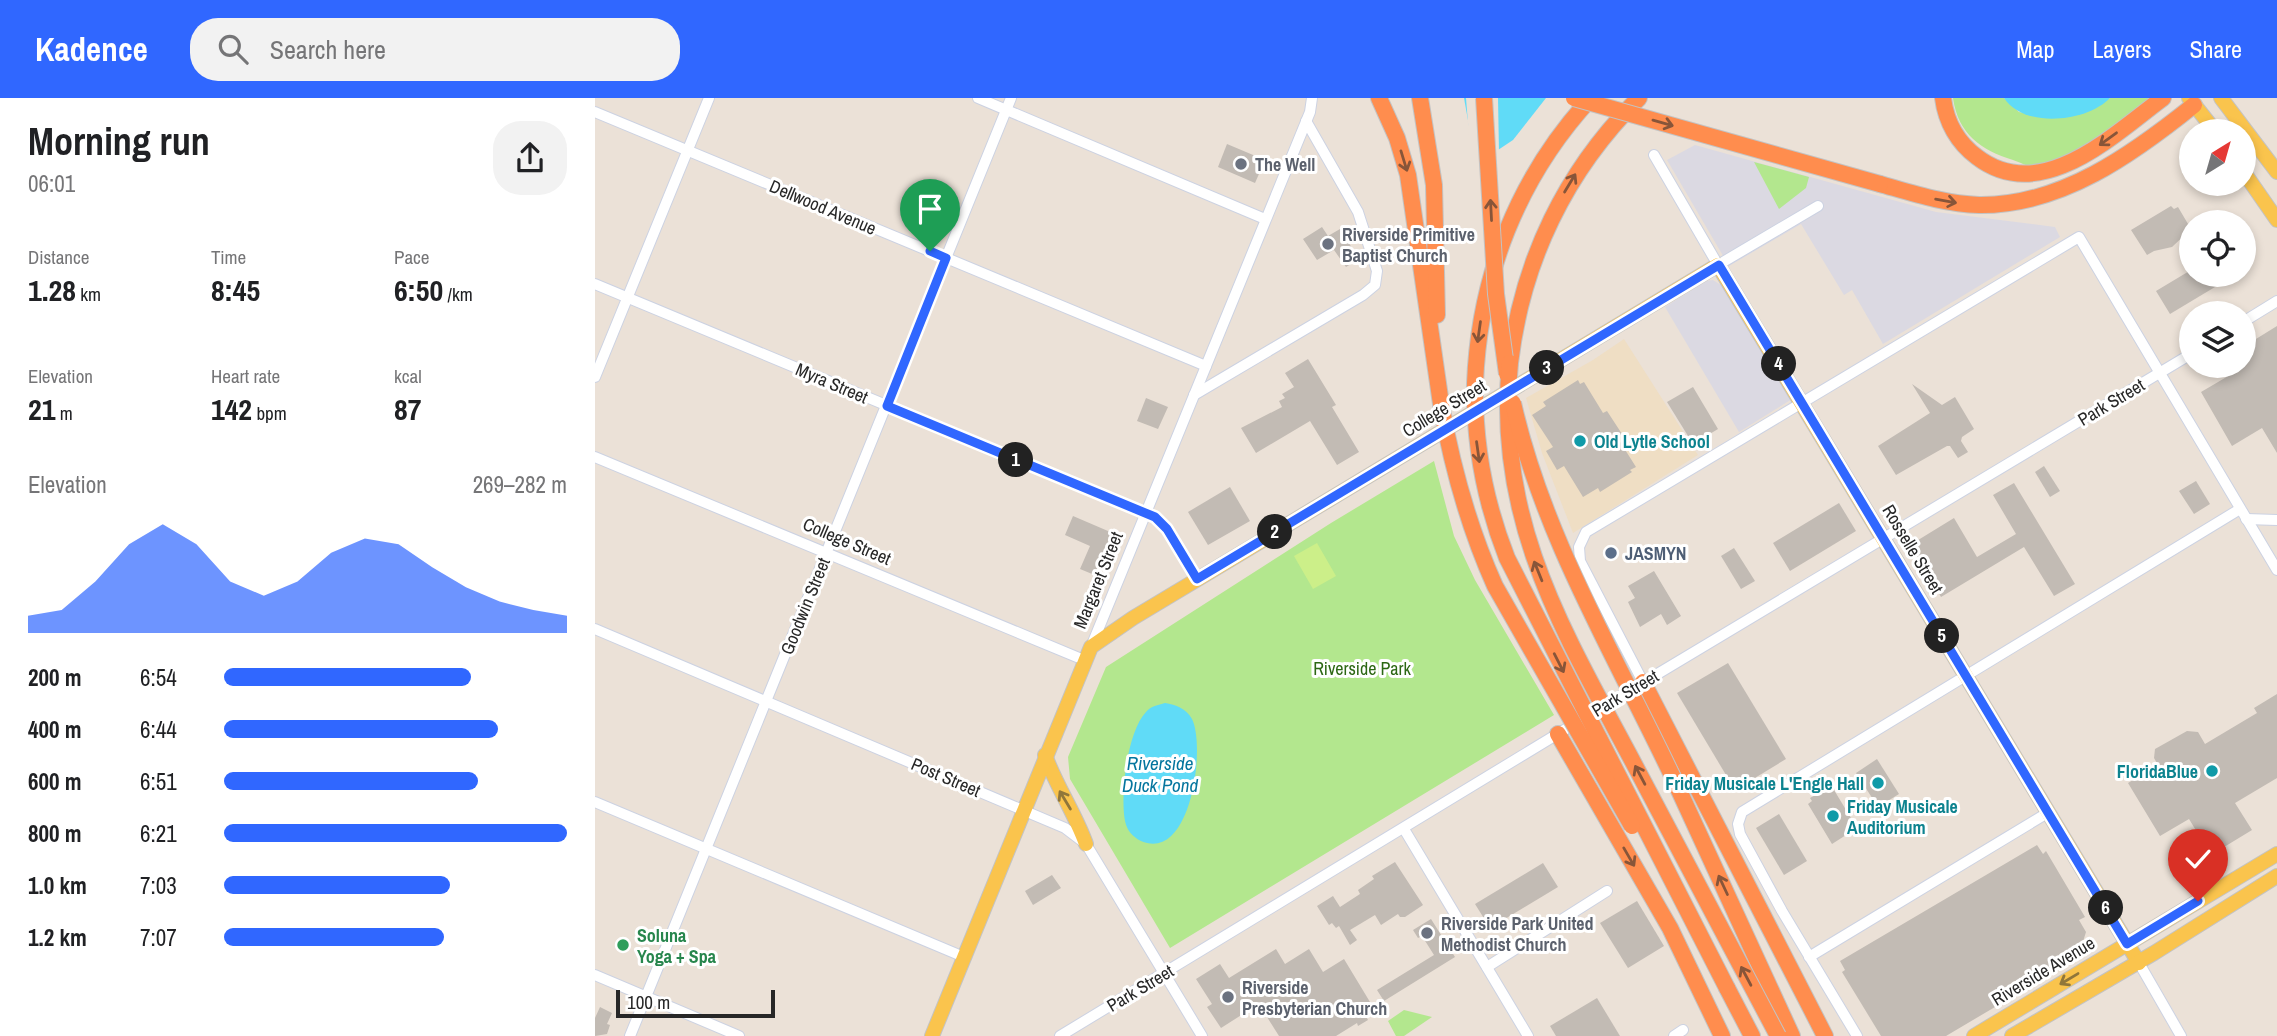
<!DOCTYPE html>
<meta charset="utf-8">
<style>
body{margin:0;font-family:"Archivo Narrow",sans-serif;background:#f2f2f2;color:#202124;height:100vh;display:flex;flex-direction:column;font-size:26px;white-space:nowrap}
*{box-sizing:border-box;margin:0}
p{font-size:23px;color:#757577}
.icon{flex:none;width:38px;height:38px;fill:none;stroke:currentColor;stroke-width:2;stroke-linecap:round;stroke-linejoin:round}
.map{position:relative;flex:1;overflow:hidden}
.details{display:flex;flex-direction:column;background:#fff;width:595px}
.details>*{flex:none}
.needle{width:46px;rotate:37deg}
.tools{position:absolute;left:1584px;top:21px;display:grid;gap:14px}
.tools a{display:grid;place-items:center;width:77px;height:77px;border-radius:50%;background:#fff;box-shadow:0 4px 10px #0003;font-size:35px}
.scale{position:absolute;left:21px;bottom:18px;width:159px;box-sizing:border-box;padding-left:7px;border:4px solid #272727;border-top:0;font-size:19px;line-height:24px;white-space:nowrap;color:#272727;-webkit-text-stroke:5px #fff;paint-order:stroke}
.pin{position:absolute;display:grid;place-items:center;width:60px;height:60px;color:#fff;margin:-72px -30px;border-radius:50% 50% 50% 0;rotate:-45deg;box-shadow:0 0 7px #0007}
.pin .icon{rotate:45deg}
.km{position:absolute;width:35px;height:35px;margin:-18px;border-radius:50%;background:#222;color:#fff;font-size:19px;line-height:35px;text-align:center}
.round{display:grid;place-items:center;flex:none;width:74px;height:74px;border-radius:28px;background:#f2f2f2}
.headline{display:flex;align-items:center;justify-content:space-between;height:119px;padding:0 28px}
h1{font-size:38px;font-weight:700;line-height:52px}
.figures{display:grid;grid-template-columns:repeat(3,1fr);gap:10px;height:119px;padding:7px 28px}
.figures div{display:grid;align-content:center}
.figures b{font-size:30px;font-weight:700}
.figures small{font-size:19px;font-weight:400}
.figures p{font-size:19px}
.chart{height:196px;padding:14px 28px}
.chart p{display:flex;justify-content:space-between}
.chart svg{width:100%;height:126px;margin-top:7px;fill:#3067ff;opacity:.7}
ul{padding:0 28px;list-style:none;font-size:23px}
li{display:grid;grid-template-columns:112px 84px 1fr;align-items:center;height:52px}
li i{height:18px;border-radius:9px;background:#3067ff}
header{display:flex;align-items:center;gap:42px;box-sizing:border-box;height:98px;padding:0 35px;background:#3067ff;color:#fff}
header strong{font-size:33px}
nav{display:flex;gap:38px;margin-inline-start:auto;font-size:24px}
.search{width:490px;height:63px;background:#f2f2f2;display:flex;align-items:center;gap:18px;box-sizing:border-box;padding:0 24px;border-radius:28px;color:#757577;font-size:26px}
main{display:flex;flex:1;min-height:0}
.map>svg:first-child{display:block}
.industrial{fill:#dbd9e2}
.education{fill:#efdec4}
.green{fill:#b3e78e}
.pitch{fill:#ccef89}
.water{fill:#60dbf7}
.pier{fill:#ebe1d7}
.building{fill:#c2bbb4}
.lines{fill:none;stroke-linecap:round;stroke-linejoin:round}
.minor-casing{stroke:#ccd2e2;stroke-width:12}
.major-casing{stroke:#c3c3c3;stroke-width:16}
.highway-casing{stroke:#c3c3c3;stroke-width:18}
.minor{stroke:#fff;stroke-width:10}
.major{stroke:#fac44d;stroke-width:14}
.highway{stroke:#ff8d4e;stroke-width:16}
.highway-bridge-casing{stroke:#c3c3c3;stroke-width:18;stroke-linecap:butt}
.highway-bridge{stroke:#ff8d4e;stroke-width:16}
.oneway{stroke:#885539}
.oneway2{stroke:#90763a}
.route-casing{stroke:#fff;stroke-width:14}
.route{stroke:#3067ff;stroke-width:9}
.worship-dot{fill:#6b7280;stroke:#fff;stroke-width:2.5}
.culture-dot{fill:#0f9aa8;stroke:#fff;stroke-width:2.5}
.service-dot{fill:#5c6f8a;stroke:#fff;stroke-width:2.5}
.leisure-dot{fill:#2e9e5b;stroke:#fff;stroke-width:2.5}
.labels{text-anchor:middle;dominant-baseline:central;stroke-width:6;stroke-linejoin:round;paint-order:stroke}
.worship-label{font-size:18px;font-weight:bold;fill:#5b616d;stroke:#fff;text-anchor:start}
.street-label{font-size:18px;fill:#272727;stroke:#fff}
.culture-label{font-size:18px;font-weight:bold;fill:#0d838f;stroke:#fff;text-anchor:start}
.service-label{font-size:18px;font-weight:bold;fill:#4e5e75;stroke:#fff;text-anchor:start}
.park-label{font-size:18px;fill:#2c6714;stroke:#fff}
.leisure-label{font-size:18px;font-weight:bold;fill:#27864d;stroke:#fff;text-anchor:start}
.water-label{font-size:19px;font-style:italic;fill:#04759e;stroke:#fff}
</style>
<header>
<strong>Kadence</strong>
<div class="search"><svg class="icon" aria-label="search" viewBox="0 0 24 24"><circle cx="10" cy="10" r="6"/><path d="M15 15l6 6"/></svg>Search here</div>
<nav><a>Map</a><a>Layers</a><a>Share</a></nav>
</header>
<main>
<section class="details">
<div class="headline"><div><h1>Morning run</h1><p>06:01</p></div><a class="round"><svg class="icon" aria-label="share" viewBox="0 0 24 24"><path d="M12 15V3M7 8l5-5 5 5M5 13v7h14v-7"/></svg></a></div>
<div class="figures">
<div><p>Distance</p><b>1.28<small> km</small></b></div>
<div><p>Time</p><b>8:45</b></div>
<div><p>Pace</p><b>6:50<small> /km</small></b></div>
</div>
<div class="figures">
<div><p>Elevation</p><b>21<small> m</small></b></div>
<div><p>Heart rate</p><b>142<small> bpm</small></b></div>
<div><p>kcal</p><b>87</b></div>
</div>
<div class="chart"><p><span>Elevation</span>269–282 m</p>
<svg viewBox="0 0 160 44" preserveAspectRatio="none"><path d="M0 44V38L10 36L20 26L30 13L40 6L50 13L60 26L70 31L80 26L90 16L100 11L110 13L120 21L130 28L140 33L150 36L160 38V44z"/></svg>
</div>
<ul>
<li><b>200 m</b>6:54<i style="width:72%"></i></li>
<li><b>400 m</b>6:44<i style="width:80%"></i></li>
<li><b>600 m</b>6:51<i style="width:74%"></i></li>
<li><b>800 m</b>6:21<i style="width:100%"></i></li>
<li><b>1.0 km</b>7:03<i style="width:66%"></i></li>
<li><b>1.2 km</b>7:07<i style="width:64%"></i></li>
</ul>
</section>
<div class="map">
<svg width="1682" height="938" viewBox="0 0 1682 938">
<rect width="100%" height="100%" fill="#ebe1d7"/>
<g class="industrial">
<path d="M1100 47 1341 114 1460 129 1465 139 1288 246 1257 192 1249 197 1206 126 1134 168 1072 62Z"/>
<path d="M1118 182 1129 189 1197 301 1144 334 1070 209 1111 183Z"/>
</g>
<path class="education" d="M1029 241 1103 357 978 435 947 355 931 300 998 262Z"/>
<g class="green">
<path d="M1358 0H1409L1424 14 1457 20 1496 12 1515 0H1555C1537 21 1466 68 1439 69 1432 69 1425 64 1418 62 1386 52 1363 36 1358 0Z"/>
<path d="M1159 64 1214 79 1211 90 1184 111Z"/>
<path d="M839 363 859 438 880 482 959 617 575 850 475 681 473 659 511 569 736 425Z"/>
<path d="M809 912 837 919 809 938H801L793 923Z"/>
</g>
<path class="pitch" d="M722 445 741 478 718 491 699 458Z"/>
<g class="water">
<path d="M869 0H951L918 42 903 52 874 28Z"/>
<path d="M1409 0H1515C1492 24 1429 31 1409 0Z"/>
<path d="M570 605C581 607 591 610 597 621 611 649 596 765 546 743 538 739 532 733 530 723 525 697 532 634 551 614 556 608 563 607 570 605Z"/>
</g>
<path class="pier" d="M871 0H903L904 56 889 54 877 44 874 37Z"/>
<g class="building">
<path d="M632 46 670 62 660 85 623 69Z"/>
<path d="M1576 108 1579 111 1583 109 1596 131 1577 149 1559 153 1552 157 1536 132Z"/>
<path d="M727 129 733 138 745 131 764 161 751 169 739 152 722 162 708 141Z"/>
<path d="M1596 172V177H1640L1575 216 1561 193Z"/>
<path d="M1682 228V355L1667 330 1637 348 1606 294 1635 277 1629 268H1648V249Z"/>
<path d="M713 261 741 307 737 309 764 354 742 367 715 323 661 355 646 330 687 309 684 303 690 300 687 296 699 289 690 275Z"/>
<path d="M983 282 985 286 989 284 1008 315 1012 313 1027 336 1022 339 1041 369 1035 372 1037 374 1005 394 1003 390 988 399 969 368 962 372 951 353 958 349 937 317 951 308 948 304Z"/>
<path d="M1317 286 1347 307 1360 299 1379 331 1367 339 1366 343 1373 354 1363 360 1355 348H1352L1301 377 1283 348 1335 315Z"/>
<path d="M1098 289 1123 331 1098 346 1072 304Z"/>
<path d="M551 300 573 309 563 331 542 323Z"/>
<path d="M1449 368 1465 393 1455 399 1440 374Z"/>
<path d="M1601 383 1615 406 1599 416 1584 393Z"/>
<path d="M1419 385 1480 486 1459 498 1429 449 1346 499 1338 485 1342 483 1329 462 1325 464 1315 447 1359 420 1382 459 1421 436 1398 397Z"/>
<path d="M635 389 655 423 613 447 593 414Z"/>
<path d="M1244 405 1261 433 1195 473 1178 445Z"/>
<path d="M478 418 520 436 502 478 485 471 495 448 470 437Z"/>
<path d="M1139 450 1160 483 1146 491 1126 458Z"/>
<path d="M1059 473 1086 518 1072 527 1066 516 1045 529 1033 504 1040 500 1033 488Z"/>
<path d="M1133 565 1191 661 1140 692 1082 595Z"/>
<path d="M1682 596V680L1640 705 1657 732 1616 757 1594 721 1565 738 1533 685 1563 667 1559 660 1560 651 1592 633 1603 634 1610 646 1662 615 1659 610Z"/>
<path d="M1282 661 1304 696 1283 709 1261 675Z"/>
<path d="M1231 691 1234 695 1239 692 1262 730 1237 746 1213 706 1217 703 1215 700Z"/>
<path d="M1184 716 1212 763 1189 777 1161 730Z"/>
<path d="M1442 747 1448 756 1451 753 1490 819 1484 822 1491 834 1486 850 1477 855 1481 861 1351 938H1286L1247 874 1250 872 1245 863Z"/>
<path d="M800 764 828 807 810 819H805L803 816 786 827 780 817 755 832 762 842 755 847 744 828 741 830 737 825 734 827 722 808 738 798 745 809 765 796 763 792 779 781 777 778Z"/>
<path d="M948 765 963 789 895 830 880 806Z"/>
<path d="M457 777 466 790 438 807 430 793Z"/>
<path d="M1042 803 1069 848 1033 870 1005 825Z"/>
<path d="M836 821 860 859 789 903 782 892 839 857 827 838 823 840 818 832Z"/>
<path d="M681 851 690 866 714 851 728 874 749 861 775 904 766 909 773 922 763 928 762 925 741 938H684L667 911 662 914 659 909 626 930 612 909 617 906 601 881 625 866 634 880Z"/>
<path d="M1002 900 1025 938H961L955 928Z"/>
<path d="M5 909 17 915 12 926 15 927 12 936 0 938V920Z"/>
</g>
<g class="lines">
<g class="minor-casing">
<g id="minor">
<path d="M383 0 670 121"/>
<path d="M0 14 611 268"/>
<path d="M1059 57 1123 167 1223 108"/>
<path d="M0 186 560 419 572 431 602 481"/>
<path d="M1648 224 1682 203"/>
<path d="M0 279 114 0"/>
<path d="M599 297 768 197 780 187 782 173 763 114 711 23"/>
<path d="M0 359 489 562"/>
<path d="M1651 421 1682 422"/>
<path d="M0 531 470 730 491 746 607 938"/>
<path d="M496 549 715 14 717 0"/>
<path d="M1048 584 985 463 984 449 991 434 1484 139 1682 472"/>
<path d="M1004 611 1596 256"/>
<path d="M0 704 369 859"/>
<path d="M809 731 933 938"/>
<path d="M1214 859 1454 714"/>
<path d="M1544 865 1586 938"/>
<path d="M892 869 1012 793"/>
<path d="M0 877 144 938"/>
<path d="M35 938 416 0"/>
<path d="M465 938 984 623"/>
<path d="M1079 938 1088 932"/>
<path d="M1262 938 1187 813 1145 736 1143 726 1147 714 1645 411"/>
</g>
</g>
<g class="major-casing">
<g id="major">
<path d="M1594 0 1620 33"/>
<path d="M1626 0 1682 74"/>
<path d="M1648 73 1682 122"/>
<path d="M682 433 1123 167 1544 865"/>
<path d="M450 657C461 688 480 715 491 746"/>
<path d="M337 938 496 549 538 520 668 442"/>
<path d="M1379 938 1682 756"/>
<path d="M1417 938 1559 855 1682 778"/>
</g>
</g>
<g class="highway-casing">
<g id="highway">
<path d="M784 0 802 40 813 77 846 306"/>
<path d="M825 0 839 87 842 217"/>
<path d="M1348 0C1351 24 1363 45 1382 59 1446 108 1518 37 1568 0"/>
<path d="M1285 86C1317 95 1350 106 1384 107 1466 108 1538 56 1599 7"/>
<path d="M915 265C927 163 971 72 1044 0"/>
<path d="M880 286C884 178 923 79 996 0"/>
<path d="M1048 584 1230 938"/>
<path d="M963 636 1075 830 1127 938"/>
<path d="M1082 688 1197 938"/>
<path d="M1132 890 1157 938"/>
</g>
</g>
<use href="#minor" class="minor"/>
<use href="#major" class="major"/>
<use href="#highway" class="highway"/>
<g class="highway-bridge-casing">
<g id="highway-bridge">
<path d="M889 0 901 196 912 276"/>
<path d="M979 0 1285 86"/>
<path d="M915 265C899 428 974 542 1047 681 1092 766 1137 852 1183 938"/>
<path d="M880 286C879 347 890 404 912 460L1132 890"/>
<path d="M918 305C949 442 1023 562 1082 688"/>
<path d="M846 306C857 369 874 430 900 488L1037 728"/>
</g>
</g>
<use href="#highway-bridge" class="highway-bridge"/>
</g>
<defs><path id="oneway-shaft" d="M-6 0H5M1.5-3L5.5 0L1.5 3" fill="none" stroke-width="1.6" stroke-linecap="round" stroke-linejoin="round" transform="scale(1.75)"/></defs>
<g class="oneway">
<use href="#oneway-shaft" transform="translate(1068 25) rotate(16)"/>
<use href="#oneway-shaft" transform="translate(1513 41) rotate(144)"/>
<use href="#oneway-shaft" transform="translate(809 63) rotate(73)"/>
<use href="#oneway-shaft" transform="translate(975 85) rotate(-59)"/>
<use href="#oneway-shaft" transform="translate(1351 103) rotate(10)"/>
<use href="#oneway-shaft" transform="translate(896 112) rotate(-93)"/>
<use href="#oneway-shaft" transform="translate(884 234) rotate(98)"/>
<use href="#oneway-shaft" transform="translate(883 354) rotate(82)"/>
<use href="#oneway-shaft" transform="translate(943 473) rotate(-112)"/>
<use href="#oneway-shaft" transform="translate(964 565) rotate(63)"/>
<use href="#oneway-shaft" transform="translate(1045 677) rotate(-118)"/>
<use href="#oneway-shaft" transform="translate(1034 759) rotate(60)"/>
<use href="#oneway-shaft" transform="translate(1128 787) rotate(-115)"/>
<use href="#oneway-shaft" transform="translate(1151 878) rotate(-118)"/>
</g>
<g class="oneway2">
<use href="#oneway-shaft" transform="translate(470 702) rotate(-121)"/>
<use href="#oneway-shaft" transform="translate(1474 881) rotate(149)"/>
</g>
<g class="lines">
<g class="route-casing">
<path id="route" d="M335 153 351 160 292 308 560 419 572 431 602 481 1124 167 1532 846 1603 803"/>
</g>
<use href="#route" class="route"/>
</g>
<g class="worship-dot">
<circle cx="646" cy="66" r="7"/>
<circle cx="733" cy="146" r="7"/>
<circle cx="832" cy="835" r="7"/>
<circle cx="633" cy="899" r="7"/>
</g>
<g class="culture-dot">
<circle cx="985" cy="343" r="7"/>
<circle cx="1617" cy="673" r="7"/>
<circle cx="1283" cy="685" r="7"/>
<circle cx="1238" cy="718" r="7"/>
</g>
<circle class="service-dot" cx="1016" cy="455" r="7"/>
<circle class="leisure-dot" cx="28" cy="847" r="7"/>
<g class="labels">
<g class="worship-label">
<text x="660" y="66">The Well</text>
<text x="747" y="136">Riverside Primitive<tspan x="747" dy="21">Baptist Church</tspan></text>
<text x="846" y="825">Riverside Park United<tspan x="846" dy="21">Methodist Church</tspan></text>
<text x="647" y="889">Riverside<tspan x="647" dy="21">Presbyterian Church</tspan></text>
</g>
<g class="street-label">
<text transform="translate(228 109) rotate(23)">Dellwood Avenue</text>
<text transform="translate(237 285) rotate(23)">Myra Street</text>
<text transform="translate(1516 304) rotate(-31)">Park Street</text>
<text transform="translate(849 310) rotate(-31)">College Street</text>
<text transform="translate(252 443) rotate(23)">College Street</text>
<text transform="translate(1318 451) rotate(59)">Rosselle Street</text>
<text transform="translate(503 482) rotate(-68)">Margaret Street</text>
<text transform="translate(210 508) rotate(-68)">Goodwin Street</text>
<text transform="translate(1030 595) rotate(-31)">Park Street</text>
<text transform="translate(351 679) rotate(23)">Post Street</text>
<text transform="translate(1448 873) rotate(-31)">Riverside Avenue</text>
<text transform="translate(545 890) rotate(-31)">Park Street</text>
</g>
<g class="culture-label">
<text x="999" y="343">Old Lytle School</text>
<text x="1603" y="673" text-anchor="end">FloridaBlue</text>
<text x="1269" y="685" text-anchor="end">Friday Musicale L'Engle Hall</text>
<text x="1252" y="708">Friday Musicale<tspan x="1252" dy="21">Auditorium</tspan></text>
</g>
<g class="service-label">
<text x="1030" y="455">JASMYN</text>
</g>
<g class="park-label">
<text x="767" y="570">Riverside Park</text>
</g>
<g class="leisure-label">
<text x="42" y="837">Soluna<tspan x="42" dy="21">Yoga + Spa</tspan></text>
</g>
<g class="water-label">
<text x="565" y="665">Riverside<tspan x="565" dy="22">Duck Pond</tspan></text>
</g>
</g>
</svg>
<div class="tools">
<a><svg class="needle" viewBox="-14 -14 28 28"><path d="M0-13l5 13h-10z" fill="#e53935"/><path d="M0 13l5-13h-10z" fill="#757577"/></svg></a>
<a><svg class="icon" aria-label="locate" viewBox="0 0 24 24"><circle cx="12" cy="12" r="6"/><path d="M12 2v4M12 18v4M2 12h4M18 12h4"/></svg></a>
<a><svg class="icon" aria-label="layers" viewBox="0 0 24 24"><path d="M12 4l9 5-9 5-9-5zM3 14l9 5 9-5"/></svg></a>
</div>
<div class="scale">100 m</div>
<div class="pin" style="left:335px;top:153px;background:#1e9e55"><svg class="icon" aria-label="arrive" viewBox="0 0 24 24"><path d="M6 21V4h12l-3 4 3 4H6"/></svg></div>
<div class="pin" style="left:1603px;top:803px;background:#d93025"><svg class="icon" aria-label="check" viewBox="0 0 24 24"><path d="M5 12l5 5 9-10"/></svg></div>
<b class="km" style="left:421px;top:362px">1</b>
<b class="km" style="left:680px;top:434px">2</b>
<b class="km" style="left:952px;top:270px">3</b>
<b class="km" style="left:1184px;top:266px">4</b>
<b class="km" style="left:1347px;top:538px">5</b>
<b class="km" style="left:1511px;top:810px">6</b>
</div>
</main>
